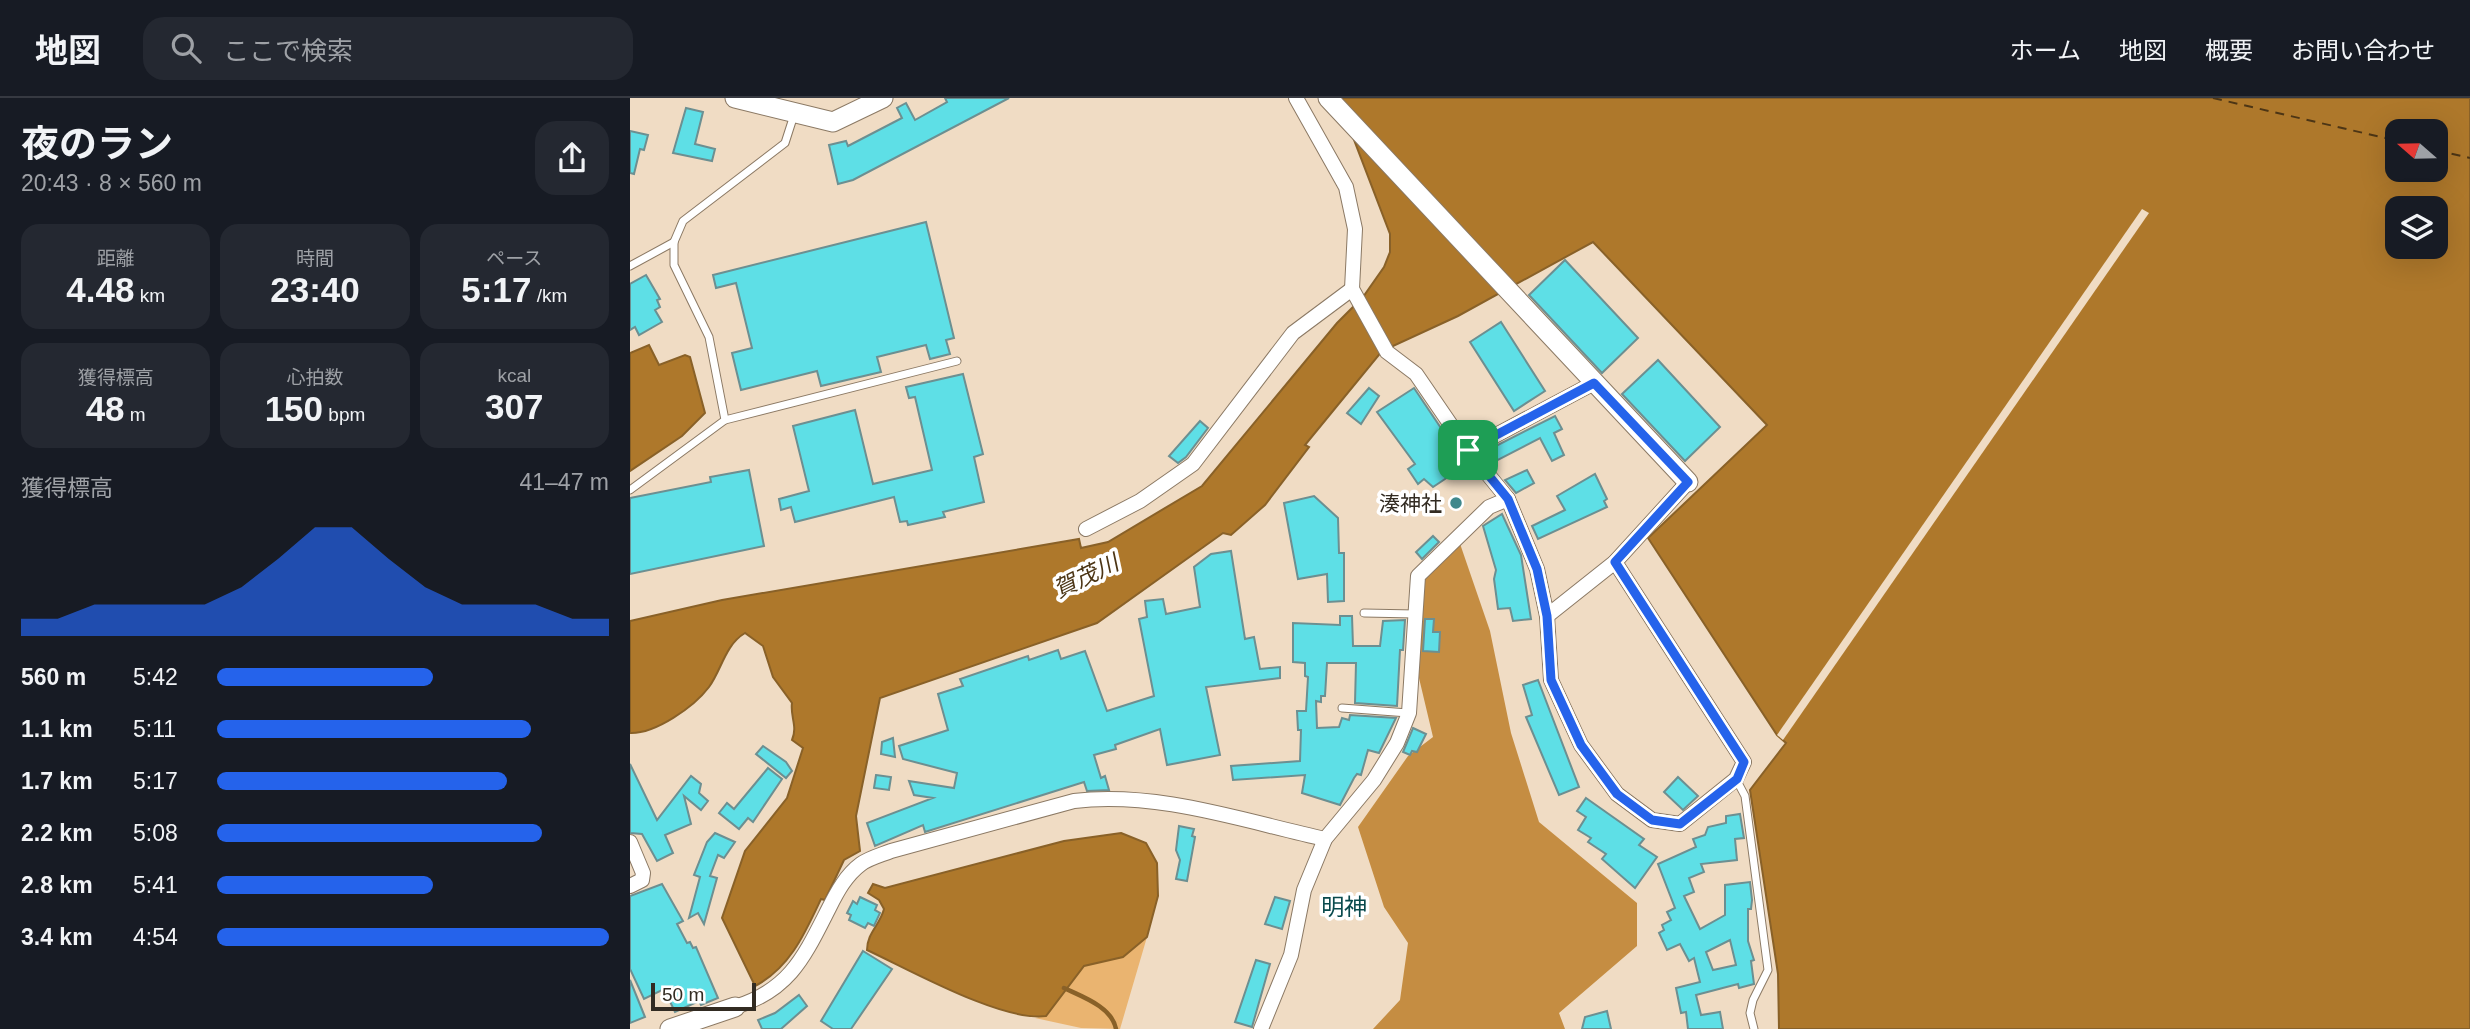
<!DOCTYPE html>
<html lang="ja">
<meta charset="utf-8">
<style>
body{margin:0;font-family:Arial,"Noto Sans JP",sans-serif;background:#242831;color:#f1f3f6;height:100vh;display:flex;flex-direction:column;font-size:26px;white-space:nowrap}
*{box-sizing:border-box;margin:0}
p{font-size:23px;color:#9ea1a6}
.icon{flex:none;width:38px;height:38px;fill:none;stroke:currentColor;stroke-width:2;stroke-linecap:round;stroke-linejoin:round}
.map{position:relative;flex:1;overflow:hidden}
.panel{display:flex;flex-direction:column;background:#171b24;width:630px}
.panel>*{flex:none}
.needle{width:46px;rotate:290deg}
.fabs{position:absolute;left:1755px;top:21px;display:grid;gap:14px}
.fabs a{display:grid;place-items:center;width:63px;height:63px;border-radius:14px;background:#171b24;box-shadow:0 7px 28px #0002;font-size:35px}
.scale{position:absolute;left:21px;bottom:18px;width:105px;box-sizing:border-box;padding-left:7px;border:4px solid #322b22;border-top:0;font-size:19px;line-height:24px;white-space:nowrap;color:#322b22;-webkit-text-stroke:5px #fff;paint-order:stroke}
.pin{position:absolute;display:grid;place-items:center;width:60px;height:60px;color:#fff;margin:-30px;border-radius:14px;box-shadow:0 4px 10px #0006}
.round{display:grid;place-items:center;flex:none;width:74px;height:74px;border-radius:21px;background:#242831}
.headline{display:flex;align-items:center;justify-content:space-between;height:119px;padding:0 21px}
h1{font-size:38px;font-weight:700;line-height:52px}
.stats{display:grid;grid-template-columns:repeat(3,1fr);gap:10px;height:119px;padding:7px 21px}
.stats div{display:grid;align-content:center;border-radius:18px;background:#242831;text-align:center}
.stats b{font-size:35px;font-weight:700}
.stats small{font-size:19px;font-weight:400}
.stats p{font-size:19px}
.chart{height:196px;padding:14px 21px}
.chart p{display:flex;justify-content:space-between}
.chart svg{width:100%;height:126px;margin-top:7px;fill:#2563eb;opacity:.7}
ul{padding:0 21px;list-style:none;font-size:23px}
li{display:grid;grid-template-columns:112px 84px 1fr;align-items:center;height:52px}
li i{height:18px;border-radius:9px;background:#2563eb}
header{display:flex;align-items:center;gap:42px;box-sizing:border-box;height:98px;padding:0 35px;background:#171b24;border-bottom:2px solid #363941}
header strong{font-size:33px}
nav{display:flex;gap:38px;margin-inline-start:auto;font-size:24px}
.search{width:490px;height:63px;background:#242831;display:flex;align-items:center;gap:18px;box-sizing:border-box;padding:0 24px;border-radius:21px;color:#9ea1a6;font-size:26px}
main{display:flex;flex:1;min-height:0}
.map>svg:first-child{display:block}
.green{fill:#eab470}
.forest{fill:#c58d42}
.water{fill:#ae782b;stroke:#896128;stroke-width:2;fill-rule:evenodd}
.pier{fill:#f0dcc4}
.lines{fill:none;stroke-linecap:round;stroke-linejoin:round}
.stream{stroke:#896128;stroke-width:4.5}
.ferry{stroke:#4c3515;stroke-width:2;stroke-dasharray:9 7;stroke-linecap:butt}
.building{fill:#5edfe6;stroke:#6c8f91;stroke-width:2;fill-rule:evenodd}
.lane-casing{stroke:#8b7964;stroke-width:9}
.street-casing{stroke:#8b7964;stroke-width:16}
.secondary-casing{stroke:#8b7964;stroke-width:21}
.lane{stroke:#fff;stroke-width:7}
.street{stroke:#fff;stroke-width:14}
.secondary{stroke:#fff;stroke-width:19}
.route-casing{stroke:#fff;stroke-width:14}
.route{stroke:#2563eb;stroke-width:9}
.poi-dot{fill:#40888c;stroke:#fff;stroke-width:2.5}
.labels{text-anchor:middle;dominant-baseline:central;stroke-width:7;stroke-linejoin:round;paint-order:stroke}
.poi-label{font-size:21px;fill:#322b22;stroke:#fff;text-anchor:end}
.water-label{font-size:23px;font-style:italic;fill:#4c3515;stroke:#fff}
.neighbourhood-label{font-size:23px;fill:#094a4d;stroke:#fff}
</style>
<header>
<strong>地図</strong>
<div class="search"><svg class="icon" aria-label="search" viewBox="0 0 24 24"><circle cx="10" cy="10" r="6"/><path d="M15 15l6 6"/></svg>ここで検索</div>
<nav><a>ホーム</a><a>地図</a><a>概要</a><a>お問い合わせ</a></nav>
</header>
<main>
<section class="panel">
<div class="headline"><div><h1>夜のラン</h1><p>20:43 · 8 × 560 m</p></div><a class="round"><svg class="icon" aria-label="share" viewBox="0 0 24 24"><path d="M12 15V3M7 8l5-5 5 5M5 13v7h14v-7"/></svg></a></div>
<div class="stats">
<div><p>距離</p><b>4.48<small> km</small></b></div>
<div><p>時間</p><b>23:40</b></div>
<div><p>ペース</p><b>5:17<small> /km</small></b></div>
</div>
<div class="stats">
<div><p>獲得標高</p><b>48<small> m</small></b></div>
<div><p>心拍数</p><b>150<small> bpm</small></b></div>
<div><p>kcal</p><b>307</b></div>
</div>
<div class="chart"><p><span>獲得標高</span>41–47 m</p>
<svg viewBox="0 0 160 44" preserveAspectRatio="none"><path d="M0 44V38L10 38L20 33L30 33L40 33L50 33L60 27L70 17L80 6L90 6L100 17L110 27L120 33L130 33L140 33L150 38L160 38V44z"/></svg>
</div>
<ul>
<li><b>560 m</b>5:42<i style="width:55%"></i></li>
<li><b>1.1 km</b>5:11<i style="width:80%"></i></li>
<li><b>1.7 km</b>5:17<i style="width:74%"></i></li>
<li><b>2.2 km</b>5:08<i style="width:83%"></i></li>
<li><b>2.8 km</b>5:41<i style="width:55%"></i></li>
<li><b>3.4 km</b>4:54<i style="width:100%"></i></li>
</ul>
</section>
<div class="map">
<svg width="1840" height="931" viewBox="0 0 1840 931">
<rect width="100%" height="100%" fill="#f0dcc4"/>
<path class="green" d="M517 839 490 931 451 930 405 920 416 918 454 868 493 859Z"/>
<path class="forest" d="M827 437 860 533 881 635 909 724 1007 805V848L929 915 935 931H743L770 902 778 845 754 809 728 729 778 658 803 639 789 580 791 481Z"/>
<g class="water">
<path d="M708 0H1840V931H1149L1148 876 1120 692 1156 645 1147 637 1018 440 1137 327 963 144 828 218 752 253 675 347 679 349 635 407 601 437 593 435 467 525 250 600 226 718 230 753 214 762 195 802 191 801C175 835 160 870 125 888L92 820 115 753 157 700 173 650 162 642C168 628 160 619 162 605L143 579 133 548 115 535C95 547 92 571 79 589 64 609 25 636 0 635V523L92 502 449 441 451 450 478 444 572 388 707 225 733 199 754 169 760 154V136ZM1768 33H1806V72H1768ZM1768 110H1806V149H1768Z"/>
<path d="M19 247 29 267 55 257 60 259 75 315 52 338 0 373V255Z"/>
<path d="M491 735 516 745 527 765 528 798 517 839 493 859 454 868 416 918C372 924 280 872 237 852 237 835 250 827 254 811L249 802 238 795 243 786 255 790 434 743Z"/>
</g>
<path class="pier" d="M1512 111 1519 115 1153 642 1147 637Z"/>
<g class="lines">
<path class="stream" d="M434 890C453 899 482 909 486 931"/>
<g class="ferry">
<path d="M1583 0 1768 43"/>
<path d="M1806 52 1840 60"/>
</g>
</g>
<g class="building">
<path d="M315 0H379L223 82 208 86 199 47 216 43 218 48 272 20 267 10 276 5 285 22 317 4Z"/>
<path d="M56 10 73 14 65 46 85 51 82 63 43 55Z"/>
<path d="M0 33 18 37 14 52 10 51 4 76 0 75Z"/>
<path d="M296 124 324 240 316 242 320 256 300 261 296 247 247 259 251 274 191 288 187 273 111 292 102 255 122 250 106 185 86 190 83 177Z"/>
<path d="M935 162 1008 240 972 275 899 197Z"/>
<path d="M16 177 30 201 27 202 30 209 25 212 32 224 9 237 5 229 0 232V186Z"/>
<path d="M871 224 915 293 884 313 840 244Z"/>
<path d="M1028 262 1090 329 1055 363 992 296Z"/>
<path d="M333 276 353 356 344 359 354 404 313 414 315 419 278 427 277 423 270 424 264 399 165 424 161 409 151 412 149 401 179 393 163 328 225 312 243 386 302 372 285 299 279 300 276 289Z"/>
<path d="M739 290 749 298 731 326 717 315Z"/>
<path d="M784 290 825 351 814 358 824 375 803 389 794 381 788 386 778 371 785 366 747 314Z"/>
<path d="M925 318 932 331 924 335 934 357 922 363 910 340 864 364 858 352Z"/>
<path d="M570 323 578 330 556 359 548 365 539 358Z"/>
<path d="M119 372 134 448 0 476V400L81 384 80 379Z"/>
<path d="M897 372 904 385 886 395 875 382Z"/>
<path d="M965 376 977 401 974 403 977 409 908 441 902 428 935 412 927 398Z"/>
<path d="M684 398 708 420 709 455H714V503L698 504 697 476 668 481 654 405Z"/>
<path d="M872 416 891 457 901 521 883 523 880 510 868 511 864 481 866 472 853 428Z"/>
<path d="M803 438 809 444 792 461 786 454Z"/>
<path d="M601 453 615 541 624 539 630 571 650 569V580L576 589 590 657 537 667 530 631 485 647 486 651 464 657 471 680 475 678 479 692 457 693 454 684 295 734 293 727 245 748 237 725 303 700 284 697 279 683 324 690 327 675 273 661 269 648 318 632 308 596 333 588 330 581 398 558 399 562 428 552 431 561 455 553 477 613 524 598 509 521 517 519 515 503 533 501 536 516 570 509 564 469 581 456Z"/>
<path d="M710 518H722L723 548H750L753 523 775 522 773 552H770L767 608 725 605 726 565H697L695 598H691V604L686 603 687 630 709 629 712 620 719 622 720 617 766 620 749 655 738 652 731 677 727 676 724 680 710 707 672 695 675 677 603 682 601 668 670 663 671 632H668L667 613H676L678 579 675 578V565L663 564V525L710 527Z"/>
<path d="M795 521H804L803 534H810L809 554 793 553Z"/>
<path d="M908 582 949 689 929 697 896 619 902 617 893 587Z"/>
<path d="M783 630 796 636 787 654 782 653 780 657 773 654Z"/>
<path d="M263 640 265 659 251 656 252 644Z"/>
<path d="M133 648 156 664 162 673 156 680 126 656Z"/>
<path d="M0 666 27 722 61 678 71 686 69 695 78 703 71 712 54 698 61 726 35 737 43 755 27 763 12 736 0 735Z"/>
<path d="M138 670 152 681 123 724 118 720 109 731 89 715 97 705 104 711Z"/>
<path d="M246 677 261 679 259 692 244 690Z"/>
<path d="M1048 679 1068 698 1053 712 1034 694Z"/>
<path d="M956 700 1014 741 1009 747 1027 759 1005 790 972 761 976 756 958 744 961 740 948 732 956 719 947 713Z"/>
<path d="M1110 716 1114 740 1105 741 1107 762 1071 766 1074 774 1059 780 1064 794 1054 798 1070 831 1095 817V787L1120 784 1122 802 1121 811H1118V843L1124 862 1121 863 1124 886 1109 890 1108 886 1066 897 1071 917 1090 914 1093 931H1058L1056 914 1051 915 1046 890 1070 884 1064 860 1059 863 1050 846 1037 852 1029 835 1034 832 1032 827 1041 822 1037 814 1045 810 1028 766 1066 749 1063 741 1075 737 1078 729 1096 725V718ZM1100 842 1106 867 1083 872 1076 854Z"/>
<path d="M549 728 564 731 562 738 565 739 557 783 546 781 550 762 546 752Z"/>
<path d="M85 735 105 744 94 760 88 757 80 778 87 780 74 826 68 815 59 820 70 779 64 777 77 744Z"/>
<path d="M32 786 53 823 47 826 57 845 60 844 63 850 66 849 88 900 71 907 69 903 45 914 34 891 14 901 0 871V798Z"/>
<path d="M230 799 247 807 245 812 250 815 244 828 238 825 235 830 219 822 221 817 217 815 223 803 227 806Z"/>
<path d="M645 799 660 803 652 831 635 826Z"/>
<path d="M233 853 262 871 221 931H203L191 923Z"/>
<path d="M626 862 640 866 622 929 605 924Z"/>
<path d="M0 882 15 919 0 925Z"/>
<path d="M169 897 177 908 151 931H132L128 922 145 915Z"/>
<path d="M977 913 981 931H952L955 919Z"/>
</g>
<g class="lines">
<g class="lane-casing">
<g id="lane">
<path d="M0 168 44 144"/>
<path d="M95 322 327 263"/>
<path d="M0 392 95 322 79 239 44 167V144L53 123 155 45 164 17"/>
<path d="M734 515 785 516"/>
<path d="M712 610 778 615"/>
<path d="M1106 681 1115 698 1138 872 1123 902 1120 915 1124 931"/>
</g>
</g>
<g class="street-casing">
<g id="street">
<path d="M666 0 716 89 725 131 722 191 757 254 786 276 838 352 878 401 907 471 917 518 921 582 951 647 987 696 1022 722 1050 726 1106 681 1114 664 985 464"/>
<path d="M838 352 964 285"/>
<path d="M456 431 510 403 563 366 663 235 722 191"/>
<path d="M917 518 985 464 1058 384"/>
<path d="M0 744 13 775 12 782 0 788"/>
<path d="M105 909C160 892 174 859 199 810 207 794 216 777 231 766 239 760 251 757 261 753L444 703C528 693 613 723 695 741"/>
<path d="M631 931 661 857 674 792 695 741 744 682 767 645 779 615 788 478 859 409 878 401"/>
</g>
</g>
<g class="secondary-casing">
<g id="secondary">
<path d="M105 0 203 24 253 0"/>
<path d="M698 0 1058 384"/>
<path d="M40 931 105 909"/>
</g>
</g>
<use href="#lane" class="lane"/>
<use href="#street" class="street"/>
<use href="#secondary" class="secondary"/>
</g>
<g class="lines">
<g class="route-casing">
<path id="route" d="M964 285 1058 384 985 464 1114 664 1107 681 1050 726 1022 722 987 696 951 647 921 582 917 518 907 471 878 401 838 352Z"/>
</g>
<use href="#route" class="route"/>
</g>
<circle class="poi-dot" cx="826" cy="405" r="7"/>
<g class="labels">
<g class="poi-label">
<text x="812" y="405">湊神社</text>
</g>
<g class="water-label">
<text transform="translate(456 478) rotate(-26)">賀茂川</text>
</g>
<g class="neighbourhood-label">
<text x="714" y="809">明神</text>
</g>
</g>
</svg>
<div class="fabs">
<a><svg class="needle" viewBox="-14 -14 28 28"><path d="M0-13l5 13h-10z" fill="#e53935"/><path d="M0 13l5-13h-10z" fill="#9ea1a6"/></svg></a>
<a><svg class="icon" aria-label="layers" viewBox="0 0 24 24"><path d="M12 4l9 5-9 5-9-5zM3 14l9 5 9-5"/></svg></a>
</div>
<div class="scale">50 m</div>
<div class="pin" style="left:838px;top:352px;background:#1e9e55"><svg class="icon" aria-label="arrive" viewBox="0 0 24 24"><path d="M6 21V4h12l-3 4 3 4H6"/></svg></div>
</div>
</main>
